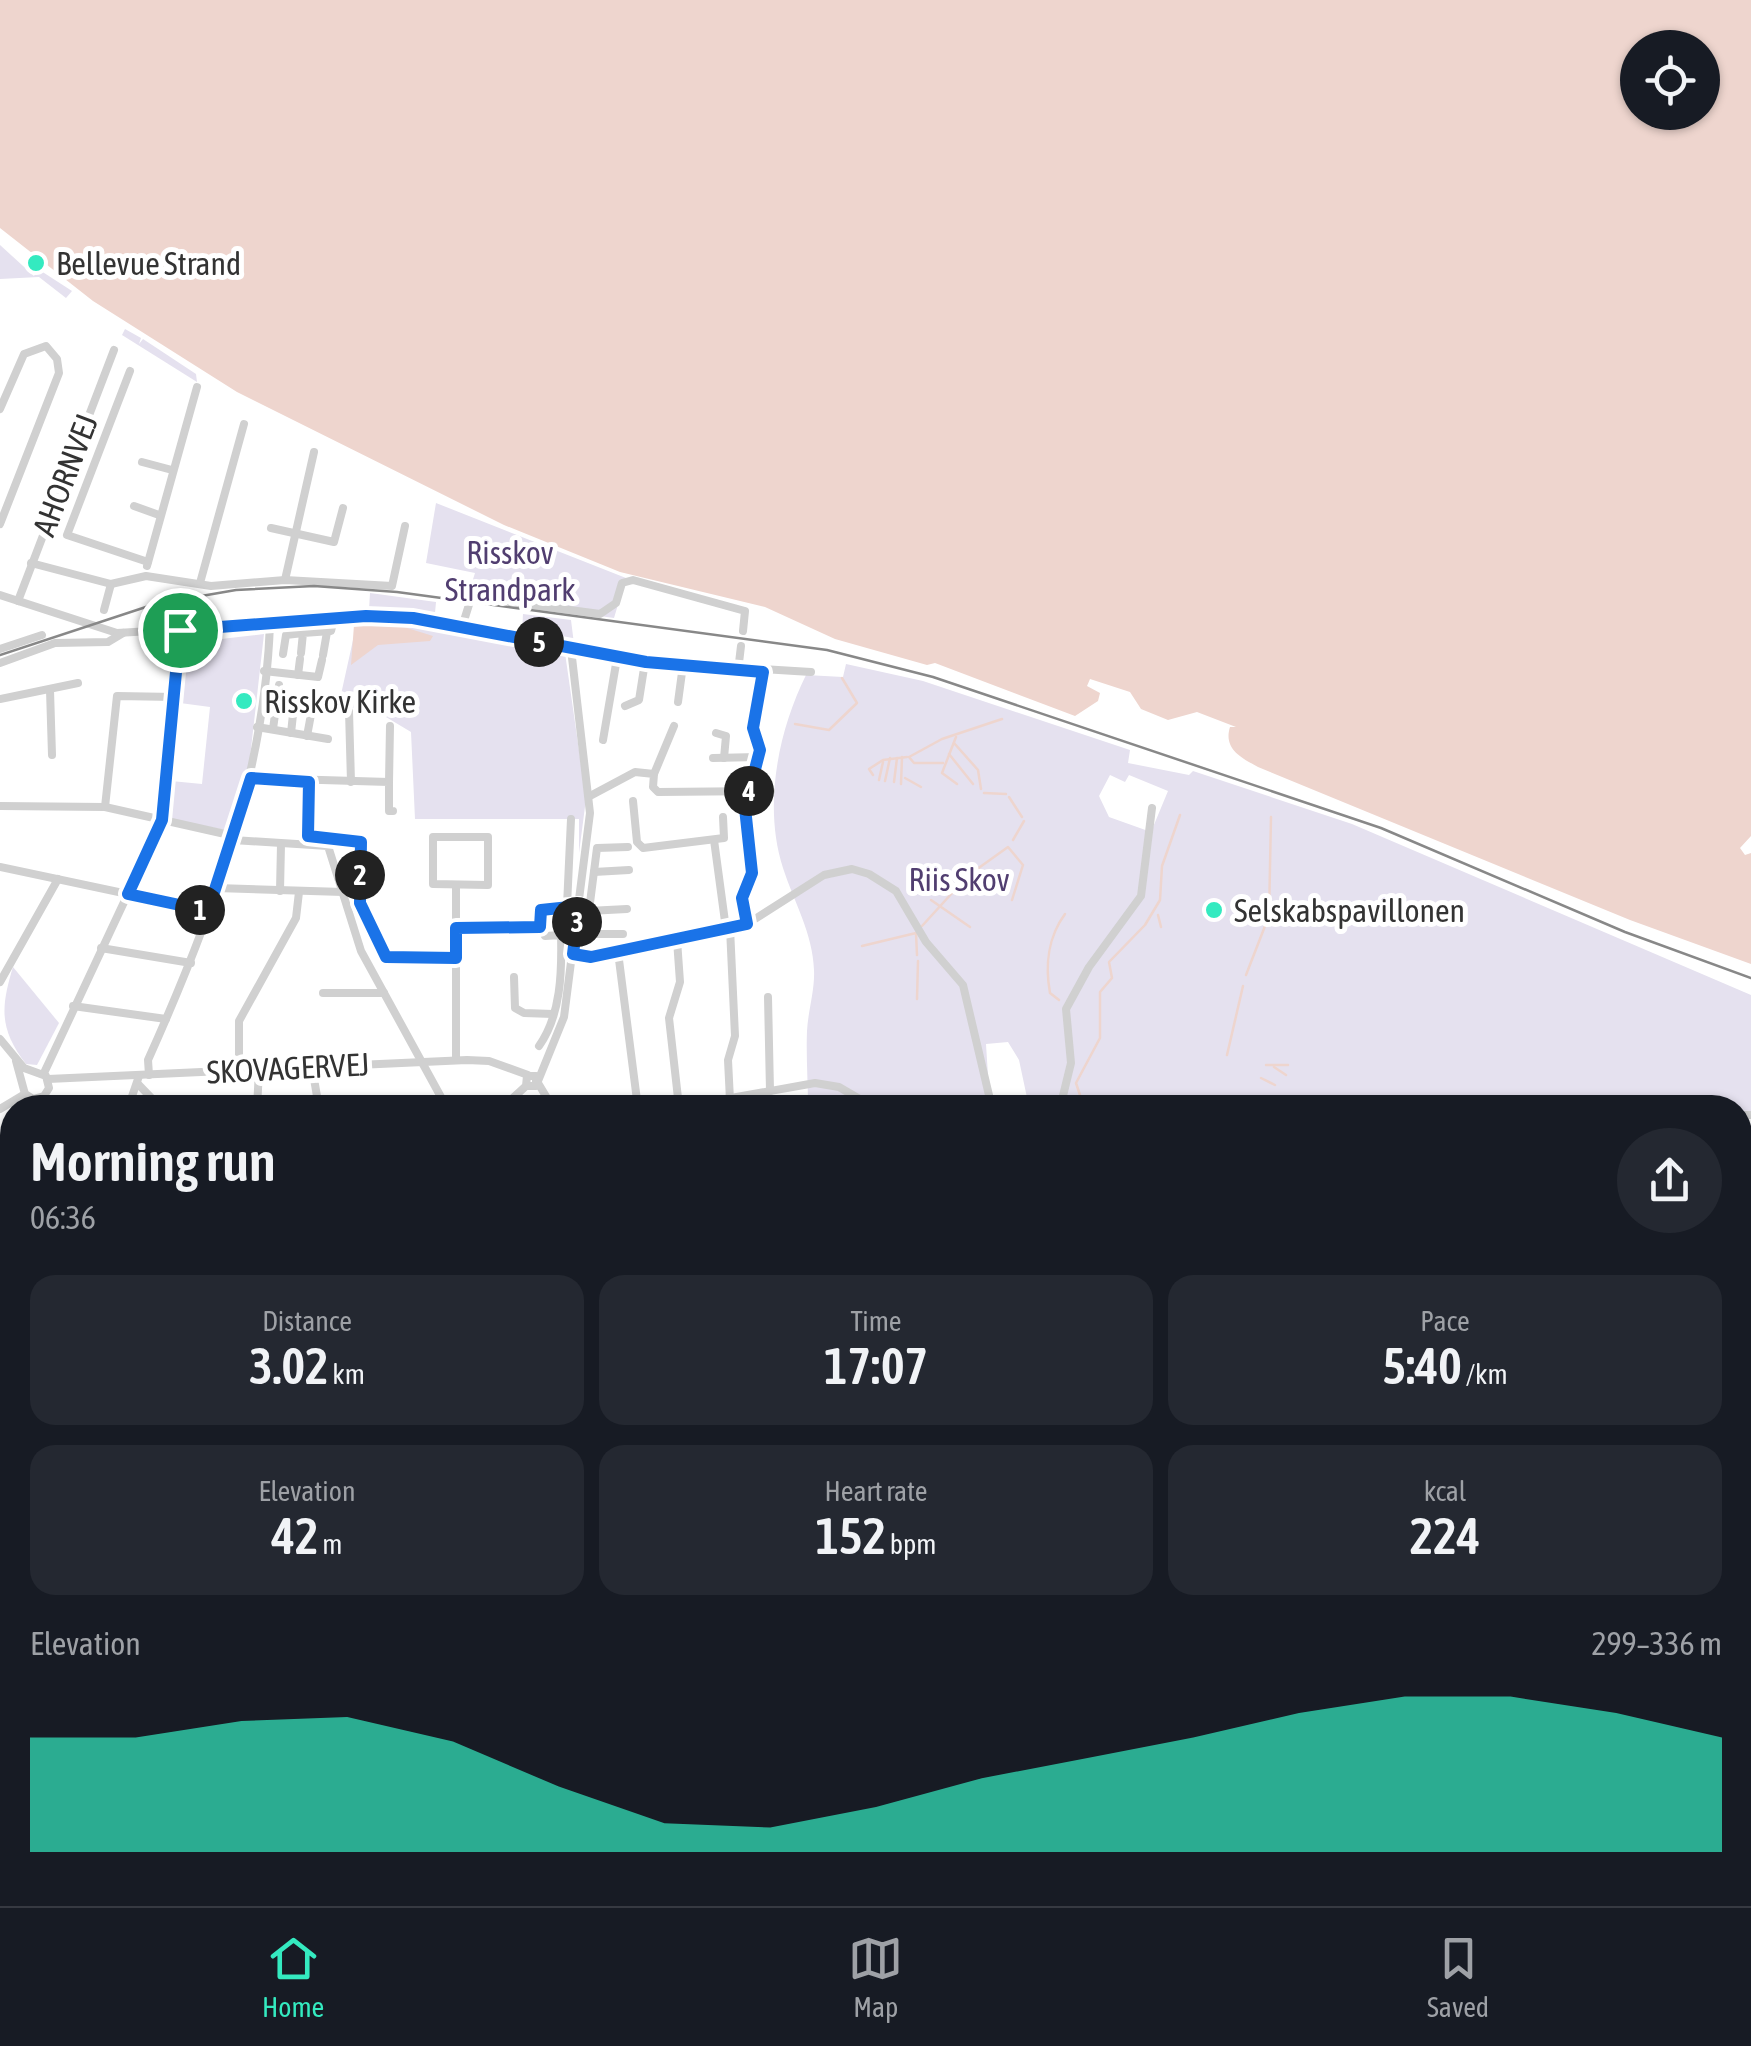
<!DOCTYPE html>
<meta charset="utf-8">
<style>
body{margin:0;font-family:"Asap Condensed",sans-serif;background:#242831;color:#f1f3f6;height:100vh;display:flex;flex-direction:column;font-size:38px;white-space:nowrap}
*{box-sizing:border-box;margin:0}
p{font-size:32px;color:#9ea1a6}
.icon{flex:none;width:55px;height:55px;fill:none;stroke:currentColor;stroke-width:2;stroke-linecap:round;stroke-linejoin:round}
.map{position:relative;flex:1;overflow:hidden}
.details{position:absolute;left:0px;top:1095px;width:1752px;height:812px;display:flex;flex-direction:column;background:#171b24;border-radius:40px 40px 0 0;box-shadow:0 2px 8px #0004}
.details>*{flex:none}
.buttons{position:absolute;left:1620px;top:30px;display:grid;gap:20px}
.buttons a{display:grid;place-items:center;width:100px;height:100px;border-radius:50%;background:#171b24;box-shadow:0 2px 8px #0004;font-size:50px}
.pin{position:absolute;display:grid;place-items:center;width:85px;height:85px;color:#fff;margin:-42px;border:5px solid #fff;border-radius:50%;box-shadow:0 2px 10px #0007}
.km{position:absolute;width:50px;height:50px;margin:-25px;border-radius:50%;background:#222;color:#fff;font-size:28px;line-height:50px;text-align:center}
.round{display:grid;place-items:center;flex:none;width:105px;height:105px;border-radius:52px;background:#242831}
.summary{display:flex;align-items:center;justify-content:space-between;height:170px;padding:0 30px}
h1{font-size:55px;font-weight:600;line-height:75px}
.stats{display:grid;grid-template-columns:repeat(3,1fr);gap:15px;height:170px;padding:10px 30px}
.stats div{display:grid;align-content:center;border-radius:25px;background:#242831;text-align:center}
.stats b{font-size:50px;font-weight:600}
.stats small{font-size:28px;font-weight:400}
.stats p{font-size:28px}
.chart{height:280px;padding:20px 30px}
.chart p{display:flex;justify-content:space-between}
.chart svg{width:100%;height:180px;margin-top:10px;fill:#34eac0;opacity:.7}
.tabs{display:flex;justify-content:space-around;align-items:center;height:140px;border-top:2px solid #363941;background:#171b24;font-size:28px;color:#9ea1a6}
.tabs a{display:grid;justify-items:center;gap:5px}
.tabs .active{color:#34eac0}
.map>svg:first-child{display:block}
.green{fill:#e5e1ef;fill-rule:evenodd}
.water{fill:#eed5ce;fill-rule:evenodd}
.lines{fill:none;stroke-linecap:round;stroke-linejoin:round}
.stream{stroke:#eed5ce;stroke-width:2.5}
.minor{stroke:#d0d0d0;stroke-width:8}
.major{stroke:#ababab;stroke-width:11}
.tram{stroke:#888;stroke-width:2.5}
.route-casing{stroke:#fff;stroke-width:20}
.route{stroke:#1a73e8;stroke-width:12}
.poi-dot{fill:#34eac0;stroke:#fff;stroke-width:4}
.labels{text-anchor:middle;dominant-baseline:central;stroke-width:10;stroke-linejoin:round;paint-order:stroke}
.poi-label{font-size:32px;fill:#333;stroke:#fff;text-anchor:start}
.street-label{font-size:32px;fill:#333;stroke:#fff}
.park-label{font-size:32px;fill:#513e70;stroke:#fff}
</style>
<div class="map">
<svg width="1751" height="1906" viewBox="0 0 1751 1906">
<rect width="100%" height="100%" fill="#fff"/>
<g class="green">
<path d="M0 245 34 276 38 269 72 291 66 298 39 277 0 279Z"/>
<path d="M125 329 141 338 139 344 143 339 196 374 197 382 122 335Z"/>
<path d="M436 503 626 578 614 618 467 598 475 573 426 563Z"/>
<path d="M370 593 436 602 435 613 369 610Z"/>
<path d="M523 614 571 620 574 644 522 633Z"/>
<path d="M389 621 565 653 586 799 579 853V819H415L411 732 371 708H338L357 622Z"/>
<path d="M264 634 248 775 229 831 166 818 171 781 202 784 210 707 180 703 186 643Z"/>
<path d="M846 664 923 681 1130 750 1128 763 1189 775 1193 771 1352 824 1751 995V1111L1401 1096 1366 1108 1029 1107 1019 1060 1008 1042 986 1044 990 1107H808C808 1082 806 1056 807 1031 808 1011 815 990 814 970 813 934 794 902 783 868 763 806 778 732 806 675L843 677ZM1110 775 1125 782 1129 775 1168 791 1151 832 1109 817 1099 796Z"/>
<path d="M13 967 59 1023 37 1065 26 1064C0 1030 0 1009 13 967Z"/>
<path d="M1740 1190H1751V1248L1740 1249Z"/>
<path d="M64 1895H647L644 1906H60Z"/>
<path d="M1235 1895H1341L1324 1906H1234Z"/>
</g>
<g class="water">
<path d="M0 0H1751V836L1740 848 1745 855 1751 853V964L1630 920 1258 767C1242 758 1223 749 1230 727H1236L1197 712 1168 720 1141 709 1130 692 1090 679 1087 686 1100 693 1098 701 1075 716 935 663 927 665 835 639 765 607 620 572 504 525 237 392 93 301 0 228ZM1638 48H1702V112H1638Z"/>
<path d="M354 625 404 627 433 636 430 641 378 645 351 665Z"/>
</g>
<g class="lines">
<g class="stream">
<path d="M795 724 829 730 857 703 842 678"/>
<path d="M956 737 942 773 957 784"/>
<path d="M954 743 978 770 981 789"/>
<path d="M949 754 973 784"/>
<path d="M943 763H914L909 757 942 739 1002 719"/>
<path d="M873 775 869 769 883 760 907 757"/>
<path d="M905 778 921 787"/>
<path d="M879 780 883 762"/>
<path d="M885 781 890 758"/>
<path d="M894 782 897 758"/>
<path d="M901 784 902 757"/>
<path d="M984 793 1006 794"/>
<path d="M1009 797 1022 817"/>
<path d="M1013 840 1024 821"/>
<path d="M973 872 1008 847 1023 865 1012 900"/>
<path d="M961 884 969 876"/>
<path d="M931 900 970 927"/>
<path d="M1158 915 1161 927"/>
<path d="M1269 916 1271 817"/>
<path d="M922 926 953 892"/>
<path d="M862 946 916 933 917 955"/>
<path d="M1246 975 1265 926"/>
<path d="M917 999 918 961"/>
<path d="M1059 1000 1050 993C1045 966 1048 937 1065 914"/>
<path d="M1227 1055 1243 986"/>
<path d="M1266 1065H1288"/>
<path d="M1274 1067 1286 1075"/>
<path d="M1261 1078 1275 1085"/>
<path d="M1076 1108 1080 1095 1076 1083 1100 1038V992L1112 978 1109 962 1145 925 1160 900 1162 866 1180 815"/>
</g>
<g class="minor">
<path d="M130 371 67 535 148 562"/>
<path d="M0 409 24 354 46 346 57 359 59 373 0 524"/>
<path d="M142 462 172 470"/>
<path d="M134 506 159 515"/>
<path d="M271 528 334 542 343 508"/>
<path d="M31 563 111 584 146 576 211 586 285 580 392 586 405 526"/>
<path d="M147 566 197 387"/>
<path d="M285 580 314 452"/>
<path d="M200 583 244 424"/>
<path d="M0 595 117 633 404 616 645 662 811 672"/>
<path d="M18 601 114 350"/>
<path d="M104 610 111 584"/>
<path d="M462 627 472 595 483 585 510 602 600 614 616 603 622 583 633 580 745 611 743 631"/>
<path d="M0 649 42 635"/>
<path d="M301 653 303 633 331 631 334 619"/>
<path d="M283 654 286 635 303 633"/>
<path d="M323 655 327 632"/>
<path d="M0 663 55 643 108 642 123 633"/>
<path d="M264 671 318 677 322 660"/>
<path d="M738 671 741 646"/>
<path d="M298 675 300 659"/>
<path d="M50 690 52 755"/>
<path d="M0 699 78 683"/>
<path d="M678 702 683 665"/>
<path d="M625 706 639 700 645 662"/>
<path d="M349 711 351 782"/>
<path d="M257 727 328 739"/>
<path d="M273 729 279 685"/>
<path d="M291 733 295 696"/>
<path d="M716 733 726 736 724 758"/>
<path d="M307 736 315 693"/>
<path d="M603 740 617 658"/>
<path d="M713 758 758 757"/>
<path d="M654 774 674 726"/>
<path d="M251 778 389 782V811H393"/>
<path d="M309 782 308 835 357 841 363 846 359 903 381 954 393 959H456"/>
<path d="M389 782 390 726"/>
<path d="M590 796 635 772 654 774 653 787 658 792 771 791"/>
<path d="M633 801 637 842 643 848 724 838 723 817"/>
<path d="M0 806 105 807 234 836"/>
<path d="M105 807 117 696 175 697"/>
<path d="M433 837H488V885L433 884Z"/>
<path d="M233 840 328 846 361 951 447 1108"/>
<path d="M714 840 726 929"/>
<path d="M0 867 208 911"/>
<path d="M594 872 629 870"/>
<path d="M216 888 343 892"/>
<path d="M280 891 281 844"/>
<path d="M567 906 571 819"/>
<path d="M588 911 627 909"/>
<path d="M747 924 743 898 752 873 745 808 760 750 753 728 763 673"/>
<path d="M456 928 540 927 541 909 579 906"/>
<path d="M623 934H586L597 848 628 847"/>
<path d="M677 940 680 982 669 1018 679 1107"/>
<path d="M101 948 191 963"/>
<path d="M618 952 638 1108"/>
<path d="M573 955 603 956 747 924 824 875 852 869 869 874 896 891 926 942 963 985 992 1108"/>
<path d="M514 977 515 1008 524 1013 553 1014"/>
<path d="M0 982 58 879"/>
<path d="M323 993H384"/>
<path d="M768 997 770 1091"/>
<path d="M73 1006 166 1019"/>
<path d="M0 1039 24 1068 46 1076 49 1088 44 1096 33 1099 25 1094 16 1061"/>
<path d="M539 1046C561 1015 562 972 561 935L545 936 540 927"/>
<path d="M456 1060V885"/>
<path d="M312 1067 319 1108"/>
<path d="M239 1071V1021L296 918 299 892"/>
<path d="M44 1073 162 821 180 629"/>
<path d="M149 1075 148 1060C210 922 265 776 270 623"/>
<path d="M48 1079 467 1060 489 1061 528 1075"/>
<path d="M538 1081 564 1017 590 813 571 649"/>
<path d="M538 1083 553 1108"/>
<path d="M138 1084 161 1108"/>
<path d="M730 1100 728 1060 735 1036 730 928"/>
<path d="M128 1108 139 1076"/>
<path d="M257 1108 259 1070"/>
<path d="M502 1108 526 1086H536V1076H527L526 1086"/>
<path d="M675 1108 815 1083 839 1087 875 1108"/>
<path d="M1060 1108 1071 1063 1066 1009 1089 967 1141 896 1152 808"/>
<path d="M1382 1108 1429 1100 1591 1108"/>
<path d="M0 1109 25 1094"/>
<path d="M1740 1115H1751"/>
<path d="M1740 1158 1751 1159"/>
<path d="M1740 1181 1751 1182"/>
<path d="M0 1198 12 1157"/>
<path d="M0 1256 12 1261"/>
<path d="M1740 1277 1751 1276"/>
<path d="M0 1324 12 1330"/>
<path d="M1740 1343 1751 1340"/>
<path d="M0 1399 12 1404"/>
<path d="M1740 1414 1751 1409"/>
<path d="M0 1466 12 1468"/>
<path d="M1740 1479 1751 1474"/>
<path d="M1740 1569 1751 1570"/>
<path d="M0 1577 12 1567"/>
<path d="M0 1616 12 1613"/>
<path d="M1740 1647 1751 1641"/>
<path d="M0 1696 12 1691"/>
<path d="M1740 1700 1751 1726"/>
<path d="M1740 1791 1751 1784"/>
<path d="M1740 1809 1751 1804"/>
<path d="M506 1895 510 1906"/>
<path d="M680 1895 684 1906"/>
<path d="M745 1895 755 1906"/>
<path d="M1073 1895 1075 1906"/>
<path d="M1508 1895 1516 1906"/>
<path d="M1606 1895 1622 1906"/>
<path d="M444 1899 456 1895"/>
<path d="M863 1901 901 1906"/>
<path d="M54 1906 58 1895"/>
<path d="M589 1906 620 1895"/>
<path d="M646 1906 647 1902"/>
<path d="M920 1906 924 1895"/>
<path d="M979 1906 992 1895"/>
<path d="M1148 1906 1176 1895"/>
<path d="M1194 1906 1206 1895"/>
<path d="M1387 1906 1404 1895"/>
<path d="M1425 1906V1895"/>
<path d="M1559 1906 1576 1895"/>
<path d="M1583 1906 1600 1895"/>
<path d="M1712 1906 1714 1895"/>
</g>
<g class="major">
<path d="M0 1520 12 1519"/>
<path d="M724 1895 734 1906"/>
<path d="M736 1895 746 1906"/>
</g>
<g class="tram">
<path d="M0 655 155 604 236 590 314 586 397 592 827 650 933 677 1381 828 1625 932 1751 978"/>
<path d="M1740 1801 1751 1794"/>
<path d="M1571 1906 1590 1895"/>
</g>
</g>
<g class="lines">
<g class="route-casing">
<path id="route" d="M366 616 413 618 646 662 763 672 753 728 760 750 745 808 752 873 742 898 747 924 591 957 573 954 579 906 541 910 540 927 456 928V958L386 957 360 903 361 842 308 836 309 782 251 778 208 911 128 894 162 820 180 630Z"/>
</g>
<use href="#route" class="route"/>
</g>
<g class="poi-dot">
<circle cx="36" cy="263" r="10"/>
<circle cx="244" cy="701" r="10"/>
<circle cx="1214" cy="910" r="10"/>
</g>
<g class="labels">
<g class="poi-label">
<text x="56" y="263">Bellevue Strand</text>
<text x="264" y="701">Risskov Kirke</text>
<text x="1234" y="910">Selskabspavillonen</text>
</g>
<g class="street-label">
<text transform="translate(65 475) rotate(-69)">AHORNVEJ</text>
<text transform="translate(288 1068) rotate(-3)">SKOVAGERVEJ</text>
</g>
<g class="park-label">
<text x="510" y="552">Risskov<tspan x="510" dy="37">Strandpark</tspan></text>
<text x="959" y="879">Riis Skov</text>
</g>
</g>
</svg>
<div class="buttons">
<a><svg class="icon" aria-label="locate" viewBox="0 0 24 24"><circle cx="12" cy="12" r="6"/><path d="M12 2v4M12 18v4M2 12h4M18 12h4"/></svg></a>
</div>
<div class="pin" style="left:180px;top:630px;background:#1e9e55"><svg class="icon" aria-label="arrive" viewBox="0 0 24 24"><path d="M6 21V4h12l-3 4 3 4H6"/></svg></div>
<b class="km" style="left:200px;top:910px">1</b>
<b class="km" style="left:360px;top:875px">2</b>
<b class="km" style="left:577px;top:922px">3</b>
<b class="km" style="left:749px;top:791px">4</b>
<b class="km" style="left:539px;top:642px">5</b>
<section class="details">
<div class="summary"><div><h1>Morning run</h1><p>06:36</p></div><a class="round"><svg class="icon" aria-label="share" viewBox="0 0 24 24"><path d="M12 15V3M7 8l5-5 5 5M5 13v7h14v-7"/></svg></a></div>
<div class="stats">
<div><p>Distance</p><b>3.02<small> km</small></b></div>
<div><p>Time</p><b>17:07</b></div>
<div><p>Pace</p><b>5:40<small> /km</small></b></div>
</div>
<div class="stats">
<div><p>Elevation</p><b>42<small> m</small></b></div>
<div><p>Heart rate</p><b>152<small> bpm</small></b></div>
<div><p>kcal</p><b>224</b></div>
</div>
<div class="chart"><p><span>Elevation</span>299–336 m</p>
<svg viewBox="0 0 160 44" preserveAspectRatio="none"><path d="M0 44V16L10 16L20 12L30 11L40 17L50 28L60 37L70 38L80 33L90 26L100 21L110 16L120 10L130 6L140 6L150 10L160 16V44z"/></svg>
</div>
</section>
</div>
<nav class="tabs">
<a class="active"><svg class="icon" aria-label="home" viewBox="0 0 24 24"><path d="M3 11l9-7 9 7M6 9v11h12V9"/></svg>Home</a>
<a><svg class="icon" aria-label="map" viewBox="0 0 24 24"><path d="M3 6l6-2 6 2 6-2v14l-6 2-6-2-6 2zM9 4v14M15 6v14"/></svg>Map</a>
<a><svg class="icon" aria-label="saved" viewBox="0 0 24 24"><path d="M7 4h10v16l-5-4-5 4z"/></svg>Saved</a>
</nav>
